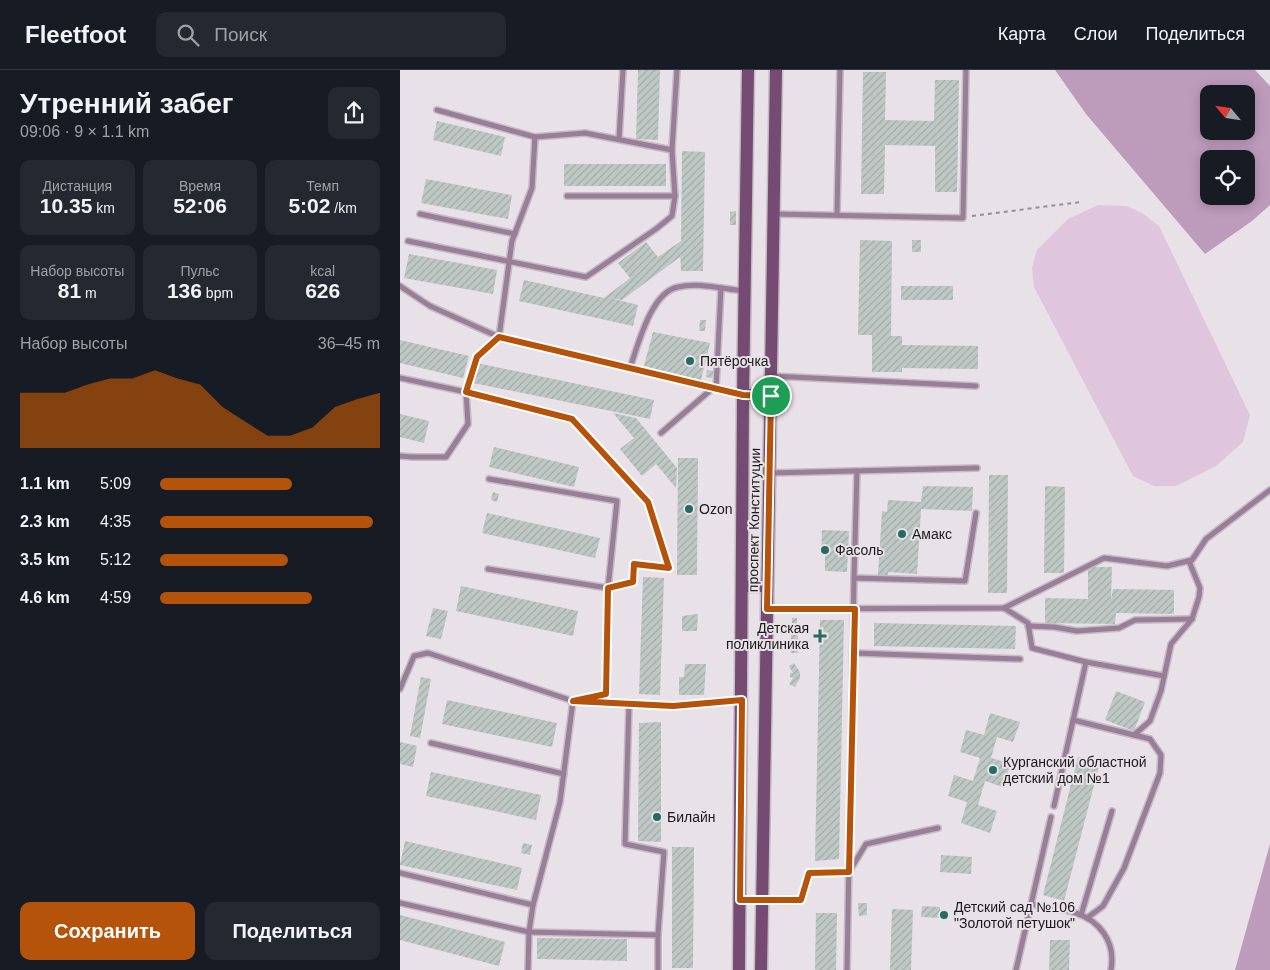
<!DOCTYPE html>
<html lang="ru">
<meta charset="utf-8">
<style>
body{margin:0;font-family:Helvetica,sans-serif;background:#242831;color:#f1f3f6;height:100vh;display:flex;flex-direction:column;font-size:19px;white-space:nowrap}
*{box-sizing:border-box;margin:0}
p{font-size:16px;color:#9ea1a6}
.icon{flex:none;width:28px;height:28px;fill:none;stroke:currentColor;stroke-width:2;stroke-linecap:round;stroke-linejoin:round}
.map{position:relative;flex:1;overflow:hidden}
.panel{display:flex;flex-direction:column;background:#171b24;width:400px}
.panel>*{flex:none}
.needle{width:32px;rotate:299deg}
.fabs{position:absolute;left:800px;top:15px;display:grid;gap:10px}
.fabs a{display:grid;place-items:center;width:55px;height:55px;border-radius:10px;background:#171b24;box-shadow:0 2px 12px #0003;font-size:25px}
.pin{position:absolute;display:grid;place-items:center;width:42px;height:42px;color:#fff;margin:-21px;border:2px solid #fff;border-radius:50%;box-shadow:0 1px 5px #0007}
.round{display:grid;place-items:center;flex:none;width:52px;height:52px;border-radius:10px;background:#242831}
.summary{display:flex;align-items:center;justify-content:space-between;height:85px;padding:0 20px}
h1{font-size:28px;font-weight:700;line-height:38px}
.stats{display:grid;grid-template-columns:repeat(3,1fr);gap:8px;height:85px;padding:5px 20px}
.stats div{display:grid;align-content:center;border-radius:10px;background:#242831;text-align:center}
.stats b{font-size:21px;font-weight:700}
.stats small{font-size:14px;font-weight:400}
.stats p{font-size:14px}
.chart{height:140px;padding:10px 20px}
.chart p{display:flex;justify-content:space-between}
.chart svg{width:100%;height:90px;margin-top:5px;fill:#b45309;opacity:.7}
.action{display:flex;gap:10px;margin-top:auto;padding:10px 20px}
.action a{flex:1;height:58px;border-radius:10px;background:#b45309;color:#fff;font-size:20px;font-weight:700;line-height:58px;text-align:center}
.action a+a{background:#242831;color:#f1f3f6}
ul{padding:0 20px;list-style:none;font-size:16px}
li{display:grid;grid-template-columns:80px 60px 1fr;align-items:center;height:38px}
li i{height:12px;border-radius:6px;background:#b45309}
header{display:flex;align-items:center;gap:30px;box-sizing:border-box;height:70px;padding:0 25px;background:#171b24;border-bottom:1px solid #363941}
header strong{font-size:24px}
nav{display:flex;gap:28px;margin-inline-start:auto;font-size:18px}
.search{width:350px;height:45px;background:#242831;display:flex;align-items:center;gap:12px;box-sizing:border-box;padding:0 18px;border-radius:10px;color:#9ea1a6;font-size:19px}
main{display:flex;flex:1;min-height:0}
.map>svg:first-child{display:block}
.pitch{fill:#e0c6dd}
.water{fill:#bd9bbb;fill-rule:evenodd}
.building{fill:url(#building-hatch)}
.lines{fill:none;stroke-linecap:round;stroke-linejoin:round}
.lane-casing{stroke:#c3bdc2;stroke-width:8}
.secondary-casing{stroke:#c3bdc2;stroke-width:15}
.path{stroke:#959094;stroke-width:2;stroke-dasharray:4 4;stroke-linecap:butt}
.lane{stroke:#9a7d98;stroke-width:5}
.secondary{stroke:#764b73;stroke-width:12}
.route-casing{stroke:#fff;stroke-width:10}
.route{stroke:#b45309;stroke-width:6}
.poi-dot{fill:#266b5f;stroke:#e8e1e7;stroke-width:2}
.labels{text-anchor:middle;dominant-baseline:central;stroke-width:4;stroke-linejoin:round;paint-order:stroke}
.poi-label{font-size:14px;fill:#1b191b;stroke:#e8e1e7;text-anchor:start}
.street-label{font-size:14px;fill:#1b191b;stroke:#e8e1e7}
</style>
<header>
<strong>Fleetfoot</strong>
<div class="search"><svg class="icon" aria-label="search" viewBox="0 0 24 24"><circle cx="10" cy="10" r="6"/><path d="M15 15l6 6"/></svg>Поиск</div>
<nav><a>Карта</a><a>Слои</a><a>Поделиться</a></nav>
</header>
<main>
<section class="panel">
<div class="summary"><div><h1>Утренний забег</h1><p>09:06 · 9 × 1.1 km</p></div><a class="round"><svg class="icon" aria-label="share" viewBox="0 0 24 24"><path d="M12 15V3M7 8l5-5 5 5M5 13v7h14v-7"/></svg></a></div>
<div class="stats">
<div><p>Дистанция</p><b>10.35<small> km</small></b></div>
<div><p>Время</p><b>52:06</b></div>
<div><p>Темп</p><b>5:02<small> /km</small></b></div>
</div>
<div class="stats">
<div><p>Набор высоты</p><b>81<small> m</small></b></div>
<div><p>Пульс</p><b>136<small> bpm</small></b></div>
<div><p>kcal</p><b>626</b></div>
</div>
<div class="chart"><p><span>Набор высоты</span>36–45 m</p>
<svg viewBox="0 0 160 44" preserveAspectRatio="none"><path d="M0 44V17L10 17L20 17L30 13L40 10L50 10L60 6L70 10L80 13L90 24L100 31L110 38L120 38L130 34L140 24L150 20L160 17V44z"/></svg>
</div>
<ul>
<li><b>1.1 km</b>5:09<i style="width:60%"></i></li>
<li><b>2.3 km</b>4:35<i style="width:97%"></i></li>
<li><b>3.5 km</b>5:12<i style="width:58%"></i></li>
<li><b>4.6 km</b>4:59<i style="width:69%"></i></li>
</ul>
<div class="action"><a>Сохранить</a><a>Поделиться</a></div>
</section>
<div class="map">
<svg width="870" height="900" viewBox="0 0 870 900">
<defs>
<pattern id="building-hatch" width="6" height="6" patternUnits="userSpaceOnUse" patternTransform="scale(1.25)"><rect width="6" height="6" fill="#bec8c5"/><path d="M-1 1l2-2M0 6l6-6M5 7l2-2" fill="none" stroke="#a3aba9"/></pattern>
</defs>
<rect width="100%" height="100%" fill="#e8e1e7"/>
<path class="pitch" d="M698 135 727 136 742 143 759 156 850 345 843 372 816 396 776 416H754L733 406 634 217 632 198 637 180 668 149Z"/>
<g class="water">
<path d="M655 0H855L870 16V135L852 151 805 184 686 44ZM809 24H846V61H809ZM809 89H846V126H809Z"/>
<path d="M870 774V900H835Z"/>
</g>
<g class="building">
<path d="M238 0H260L258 70 236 69Z"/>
<path d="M463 2H486L485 50 534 51 535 10H559L557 122H535V76L485 75 484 124H461Z"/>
<path d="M37 51 105 67 101 86 33 70Z"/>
<path d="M282 81 305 82 303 201H281L280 181V187L222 230 210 228 238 235 233 256 119 231 124 210 204 228 230 208 218 193 246 172 258 187 281 171Z"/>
<rect x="164" y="94" width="102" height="22"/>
<path d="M26 109 112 125 108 149 21 133Z"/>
<path d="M336 141V155H330V142Z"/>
<path d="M460 170 492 171 491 266H502V275L578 276V299L502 298V302H472V265H458Z"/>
<rect x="512" y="170" width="9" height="12"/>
<path d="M9 184 97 200 93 224 4 208Z"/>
<rect x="501" y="216" width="52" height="14"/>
<path d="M300 250H306L305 261H299Z"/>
<path d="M253 262 310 273 301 310 244 296Z"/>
<path d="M0 270 69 286 63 308 0 293Z"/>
<path d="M77 293 254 330 250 349 73 313Z"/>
<path d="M307 300 314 301 312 308 306 307Z"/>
<path d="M213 343 236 348 277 398 276 418 256 394 242 406 220 379 234 368Z"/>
<path d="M0 344 29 351 24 373 0 367Z"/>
<path d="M94 377 179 397 174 417 89 397Z"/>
<path d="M278 388H298L297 505H277Z"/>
<path d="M589 405H608L607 523H588Z"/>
<path d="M523 416 573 417 572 441 521 439 517 504 488 502V506L478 505 482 441 487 442 488 430 521 432Z"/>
<path d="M645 416 665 417 664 503H644Z"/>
<path d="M93 422 99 424 97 432 91 430Z"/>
<path d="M87 443 200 468 195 488 82 463Z"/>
<path d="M422 460 449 461 447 502 425 501V484L421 485Z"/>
<path d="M688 497H712L711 530 713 519 774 520V544L716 543 715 554 645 553V528L688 529Z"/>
<path d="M243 507 264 508 260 625 239 624Z"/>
<path d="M61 516 178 541 173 566 56 541Z"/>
<path d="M33 538 48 541 41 569 26 566Z"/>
<path d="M298 544 297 561H282V546Z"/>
<path d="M392 548H397V558L392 557Z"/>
<path d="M420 550H444L439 789 415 791Z"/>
<path d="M474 553 616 556 615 579 474 576Z"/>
<rect x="391" y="564" width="7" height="19"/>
<path d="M394 593 400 602V608L395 617 389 614 393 608 390 607V603H393L389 596Z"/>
<path d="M285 594H306L304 625H279V607H284Z"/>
<path d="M21 607 31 609 20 668 10 666Z"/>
<path d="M716 621 745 632 734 661 705 650Z"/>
<path d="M47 630 157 653 152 677 42 654Z"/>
<path d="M590 643 620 652 613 672 597 667 591 688 611 694 603 717 585 711 578 735 597 741 590 763 561 753 567 732 548 726 554 705 573 711 580 688 560 682 566 660 584 665Z"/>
<path d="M261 652V772L238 771 239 653Z"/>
<path d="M0 672 17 676 13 697 0 694Z"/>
<path d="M678 687 700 692 664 831 643 825Z"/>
<path d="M31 702 141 725 136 750 26 726Z"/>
<path d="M5 771 122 798 117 820 0 795Z"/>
<path d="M123 773 132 775 130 785 121 783Z"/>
<path d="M272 777H294L293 898H272Z"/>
<path d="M541 785 572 787 571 804 540 802Z"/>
<path d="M458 833H467V845L459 846Z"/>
<path d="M522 836 540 837V848L521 847Z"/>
<path d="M492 839 513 840 511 900H490Z"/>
<path d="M416 843H437L436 900H415Z"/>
<path d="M0 845 105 872 99 896 0 870Z"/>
<path d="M137 868 227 869V891L137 889Z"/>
<path d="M650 870H670L669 900H649Z"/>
</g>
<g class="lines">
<g class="lane-casing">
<g id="lane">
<path d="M37 40 135 67 185 63 272 80 277 0"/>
<path d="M219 69 223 0"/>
<path d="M167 126H275L272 80"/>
<path d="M20 144 115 164"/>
<path d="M373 144 563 148 566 0"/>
<path d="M437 144 440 0"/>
<path d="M8 171 186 207 256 159 272 146 275 126"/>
<path d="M0 216 30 236 99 267 343 325"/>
<path d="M230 298C238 275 251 222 278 217 298 212 323 219 344 221"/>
<path d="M372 306 576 316"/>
<path d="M0 308 66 322 172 349 248 432 269 498 234 494 233 512 208 518 217 431 89 409"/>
<path d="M316 319 321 218"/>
<path d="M261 363 313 318"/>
<path d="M0 386 12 387H46L68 354 66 322 77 287 99 267 112 171 132 118 135 67"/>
<path d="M370 403 577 398"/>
<path d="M454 508 457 401"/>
<path d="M604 538 628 553 632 578 686 592 654 736"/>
<path d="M367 539 604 538 704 488 767 496 792 490 806 469 870 420"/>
<path d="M628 556 654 557 677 561 719 558 735 550 792 549"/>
<path d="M454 583 620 589"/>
<path d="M686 592 764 606"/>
<path d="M0 619 14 586 28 583 173 631 206 624 208 518 88 499"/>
<path d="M229 634 225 774 264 782 258 865"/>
<path d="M673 650 734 665 750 651 761 621 771 574 792 549 799 527 800 518 789 491"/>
<path d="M31 673 164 704"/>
<path d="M0 803 133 835"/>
<path d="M362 830H401L409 803 449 802 466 774 538 758"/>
<path d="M0 833 129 862 258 865V900"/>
<path d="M631 834C645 837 660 838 673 842 700 850 716 872 711 900"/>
<path d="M681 845 712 741"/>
<path d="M687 848 703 836 724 798 760 703 761 685 750 669 734 665"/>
<path d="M128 900 129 862 133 835 160 732 173 631 273 636 341 630"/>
<path d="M447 900 454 508 565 511 576 443"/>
<path d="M616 900 651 747"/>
</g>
</g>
<g class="secondary-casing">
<g id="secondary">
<path d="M343 325H371"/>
<path d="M343 516H367"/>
<path d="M339 900 343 325 348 0"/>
<path d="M361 900 376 0"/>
</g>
</g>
<path class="path" d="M572 146 681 132"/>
<use href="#lane" class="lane"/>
<use href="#secondary" class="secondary"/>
</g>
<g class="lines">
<g class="route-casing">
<path id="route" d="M99 267 343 325 371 326 367 539H455L449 802 409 803 401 830H340L342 630 273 636 173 631 206 624 208 518 233 512 234 494 269 498 248 432 172 349 66 322 77 287Z"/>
</g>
<use href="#route" class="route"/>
</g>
<g class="poi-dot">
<circle cx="290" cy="291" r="5"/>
<circle cx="289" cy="439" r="5"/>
<circle cx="502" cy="464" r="5"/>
<circle cx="425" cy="480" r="5"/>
<path d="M417.5 558.5h5v5h5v5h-5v5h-5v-5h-5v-5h5z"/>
<circle cx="593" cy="700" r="5"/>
<circle cx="257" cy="747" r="5"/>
<circle cx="544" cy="845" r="5"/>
</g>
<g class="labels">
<g class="poi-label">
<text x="300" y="291">Пятёрочка</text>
<text x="299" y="439">Ozon</text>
<text x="512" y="464">Амакс</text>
<text x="435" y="480">Фасоль</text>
<text x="409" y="558" text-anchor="end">Детская<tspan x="409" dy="16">поликлиника</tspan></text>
<text x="603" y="692">Курганский областной<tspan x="603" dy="16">детский дом №1</tspan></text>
<text x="267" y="747">Билайн</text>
<text x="554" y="837">Детский сад №106<tspan x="554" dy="16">"Золотой петушок"</tspan></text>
</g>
<g class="street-label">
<text transform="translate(354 450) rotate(-89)">проспект Конституции</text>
</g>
</g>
</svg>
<div class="fabs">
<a><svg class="needle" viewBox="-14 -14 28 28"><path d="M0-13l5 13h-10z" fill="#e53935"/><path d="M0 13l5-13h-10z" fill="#9ea1a6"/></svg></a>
<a><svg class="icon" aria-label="locate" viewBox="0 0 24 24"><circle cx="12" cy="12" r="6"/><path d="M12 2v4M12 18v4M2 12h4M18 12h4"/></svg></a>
</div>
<div class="pin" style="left:371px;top:326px;background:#1e9e55"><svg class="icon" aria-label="arrive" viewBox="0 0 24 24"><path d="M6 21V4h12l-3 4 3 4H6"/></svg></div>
</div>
</main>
